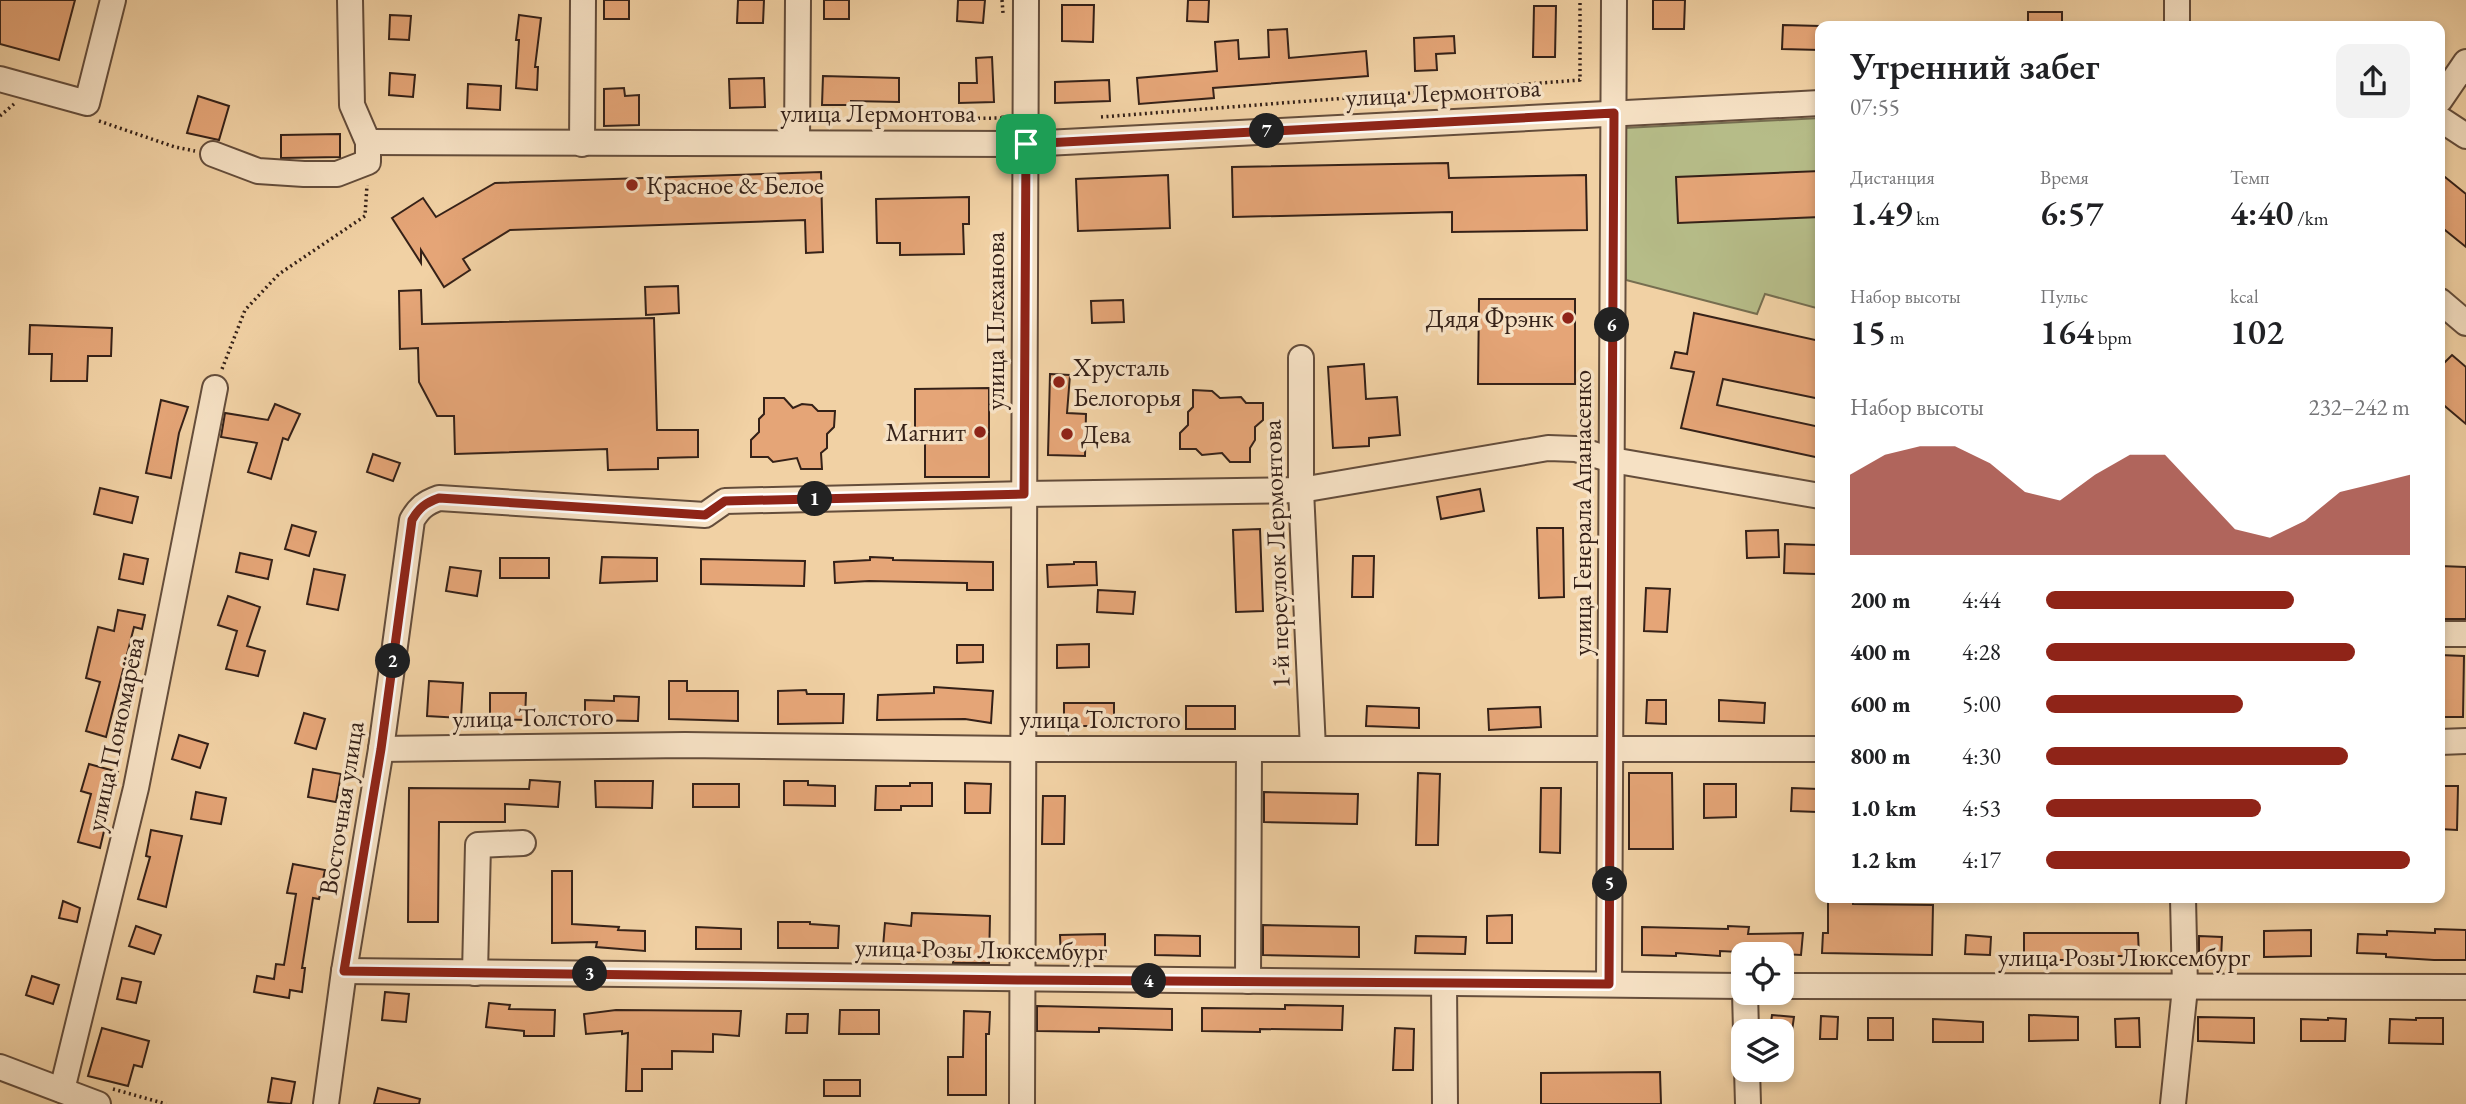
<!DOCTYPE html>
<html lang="ru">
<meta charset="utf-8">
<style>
body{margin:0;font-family:"EB Garamond",serif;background:#f2f2f2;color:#202124;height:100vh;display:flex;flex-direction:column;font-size:26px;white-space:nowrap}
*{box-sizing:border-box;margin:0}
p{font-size:23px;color:#757577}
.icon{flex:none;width:38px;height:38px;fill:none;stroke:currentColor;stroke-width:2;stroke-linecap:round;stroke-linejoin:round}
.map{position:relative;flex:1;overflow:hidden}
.panel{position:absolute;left:1815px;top:21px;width:630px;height:882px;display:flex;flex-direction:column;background:#fff;border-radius:14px;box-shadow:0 4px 10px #0003}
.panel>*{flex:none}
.tools{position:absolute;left:1731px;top:942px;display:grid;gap:14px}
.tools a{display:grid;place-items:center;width:63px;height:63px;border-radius:14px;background:#fff;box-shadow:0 4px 10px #0003;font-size:35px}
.pin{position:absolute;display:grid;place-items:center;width:60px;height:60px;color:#fff;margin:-30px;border-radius:14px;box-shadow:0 4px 10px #0006}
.km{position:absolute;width:35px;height:35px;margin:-18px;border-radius:50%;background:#222;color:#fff;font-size:19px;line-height:35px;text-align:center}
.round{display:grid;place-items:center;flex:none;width:74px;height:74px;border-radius:14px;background:#f2f2f2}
.head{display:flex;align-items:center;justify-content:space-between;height:119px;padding:0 35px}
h1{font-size:38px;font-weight:600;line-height:52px}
.stats{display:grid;grid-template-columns:repeat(3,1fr);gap:10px;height:119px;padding:7px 35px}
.stats div{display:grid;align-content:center}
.stats b{font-size:35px;font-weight:600}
.stats small{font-size:19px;font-weight:400}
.stats p{font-size:19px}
.chart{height:196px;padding:14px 35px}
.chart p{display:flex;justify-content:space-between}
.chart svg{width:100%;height:126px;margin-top:7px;fill:#8f2418;opacity:.7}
ul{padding:0 35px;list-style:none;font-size:23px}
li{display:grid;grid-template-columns:112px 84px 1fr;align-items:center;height:52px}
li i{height:18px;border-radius:9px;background:#8f2418}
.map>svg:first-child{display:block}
.green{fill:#b6bc88;stroke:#766e50;stroke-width:2}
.building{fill:#e5a577;stroke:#352118;stroke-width:2}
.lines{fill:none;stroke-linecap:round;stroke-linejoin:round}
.minor-casing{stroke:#644d3b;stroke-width:28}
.path{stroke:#352118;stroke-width:3.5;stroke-dasharray:2 3.5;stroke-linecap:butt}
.minor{stroke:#f6e1c4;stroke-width:24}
.route-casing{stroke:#fff;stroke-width:14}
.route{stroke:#8f2418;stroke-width:9}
.poi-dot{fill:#8f2418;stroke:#f6e1c4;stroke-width:2.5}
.labels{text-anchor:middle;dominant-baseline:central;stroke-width:7;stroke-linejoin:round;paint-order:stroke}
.street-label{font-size:26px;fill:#352118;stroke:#f6e1c4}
.poi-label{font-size:26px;fill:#352118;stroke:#f6e1c4;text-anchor:start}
</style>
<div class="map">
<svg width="2466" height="1104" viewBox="0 0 2466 1104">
<rect width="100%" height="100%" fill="#f1d1a4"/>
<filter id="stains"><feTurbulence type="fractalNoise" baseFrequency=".00286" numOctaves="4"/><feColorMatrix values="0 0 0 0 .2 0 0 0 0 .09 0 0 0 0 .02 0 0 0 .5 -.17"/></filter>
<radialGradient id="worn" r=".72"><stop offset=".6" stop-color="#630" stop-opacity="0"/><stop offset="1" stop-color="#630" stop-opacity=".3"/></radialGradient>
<path class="green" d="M1820 118V309L1765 294 1757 314 1626 280 1624 128Z"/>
<g class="building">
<path d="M0 0H75L59 60 0 44Z"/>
<rect x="604" y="0" width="25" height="19"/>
<path d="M738 0H764L763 23H737Z"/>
<rect x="824" y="0" width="25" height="19"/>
<path d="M958 0H985L983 23 957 21Z"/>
<path d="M1188 0H1209L1208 22 1187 21Z"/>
<path d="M1653 0H1685L1684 29H1653Z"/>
<path d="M1062 5H1094L1093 42 1062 41Z"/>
<path d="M1534 6H1556L1555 57H1533Z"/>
<rect x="2028" y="12" width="34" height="14"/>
<path d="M390 15 411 16 409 40 389 39Z"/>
<path d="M519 15 541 18 535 67H538L537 90 516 88 519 40H516Z"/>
<path d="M1783 25 1820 26V50L1782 49Z"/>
<path d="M1287 29 1289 58 1366 51 1368 76 1213 88 1214 98 1139 104 1137 78 1217 71 1215 42 1238 40 1239 59 1269 57 1268 30Z"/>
<path d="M1454 36 1455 53 1436 54 1437 70 1415 71 1414 38Z"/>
<path d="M992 57 994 102 959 103V83H977L976 58Z"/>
<path d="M390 73 415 75 413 97 389 95Z"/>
<path d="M823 76 899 78V102L851 101V105H822Z"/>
<path d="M764 78 765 107 730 108 729 79Z"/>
<path d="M1109 80 1110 101 1055 103V82Z"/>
<path d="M468 84 501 86 500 110 467 108Z"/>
<path d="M624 88 625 96 639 95V125L604 126V89Z"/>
<path d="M198 96 229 106 219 140 187 133Z"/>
<path d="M340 134V157L281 158V135Z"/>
<path d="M1448 163 1449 178 1586 175 1587 230 1452 232V212L1233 217 1232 167Z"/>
<path d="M1820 171V217L1678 223 1676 177Z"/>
<path d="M821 172 823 252 806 253 805 220 510 230 463 259 470 270 444 287 421 250V263L392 218 423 198 436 217 495 183Z"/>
<path d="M2440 173 2466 194V247L2440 226Z"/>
<path d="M1168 175 1170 228 1078 231 1076 179Z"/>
<path d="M969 197V224H963L964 254 900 255V243H877L876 199Z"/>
<path d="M678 286 679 313 646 315 645 287Z"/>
<path d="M421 290 422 324 654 318 657 430H698V457L658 458V469L608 470 607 449 455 454 454 416H437L419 382 418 348 400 349 399 291Z"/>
<path d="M1479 299H1575V384H1478Z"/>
<path d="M1123 300 1124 322 1092 323 1091 301Z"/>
<path d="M1694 313 1820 341V399L1723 379 1717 405 1820 427V458L1681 428 1694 372 1671 368 1675 352 1687 354Z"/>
<path d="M30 325 112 328 111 356H88L87 381H51L52 354H29Z"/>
<path d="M2452 355 2466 367V424L2440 402V367Z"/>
<path d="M1364 364 1366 399 1397 397 1400 435 1369 438V446L1333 448 1328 367Z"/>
<path d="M1050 374 1070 375 1067 413 1086 414 1085 456 1048 455Z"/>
<path d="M989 388V477H925V441H915V389Z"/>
<path d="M1193 390 1212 391 1220 398 1241 397 1246 403H1263V420L1255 427V440L1250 448V462H1230L1222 453 1202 455 1196 449H1180V433L1188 425V412L1193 407Z"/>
<path d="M764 398H784L793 408 802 404 812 405 818 411H835L834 427 827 434V448L821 453 822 469H801L797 458 773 462 768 457H751V440L759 432V419L764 414Z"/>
<path d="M161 400 188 407 179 433 171 478 146 473Z"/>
<path d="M275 404 300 414 288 440 283 438 271 479 248 472 257 443 221 437 225 413 268 420Z"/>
<path d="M373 454 400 463 393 481 367 472Z"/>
<path d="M100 488 138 497 132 523 94 514Z"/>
<path d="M1480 489 1484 511 1441 519 1437 497Z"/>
<path d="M292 525 316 532 309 556 285 549Z"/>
<path d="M1537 528H1563L1564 597 1539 598Z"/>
<path d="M1260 529 1263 611 1236 612 1233 530Z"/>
<path d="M1778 530 1779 557 1747 558 1746 531Z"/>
<path d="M1785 544 1817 545 1816 574 1784 573Z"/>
<path d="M240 553 272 560 268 579 236 572Z"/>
<path d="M124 554 148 559 143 584 119 579Z"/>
<path d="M1353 556H1374L1373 597H1352Z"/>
<path d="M602 557 657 558V581L600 583Z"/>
<path d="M870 557 893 558V560L993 562V590H967V583L869 581 835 583 834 562 870 560Z"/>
<rect x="500" y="558" width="49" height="20"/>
<path d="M701 559 805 561 804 586 701 584Z"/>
<path d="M1074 562H1096L1097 585 1048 587 1047 565 1074 564Z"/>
<path d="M2440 566 2466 567V619H2440Z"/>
<path d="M450 567 481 571 477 596 446 591Z"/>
<path d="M314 569 345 575 338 610 307 604Z"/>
<path d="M1646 588 1670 589 1667 632 1644 631Z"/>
<path d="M1098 590 1135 592 1133 614 1097 612Z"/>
<path d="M228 596 260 607 247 646 265 651 258 676 226 669 237 631 218 625Z"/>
<path d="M118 610 145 615 142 629 134 627 106 737 86 731 100 682 86 678 98 627 114 631Z"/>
<path d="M1089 644V667L1057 668V645Z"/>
<path d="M957 645H983V662L957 663Z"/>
<path d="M2440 655 2464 656 2463 717H2440Z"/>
<path d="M429 681 463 683 461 718 427 716Z"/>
<path d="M669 681H687V691H738V721L669 719Z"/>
<path d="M934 687 993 691 991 723 965 719 877 720 878 695 934 693Z"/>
<path d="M806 690 807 694H844L843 723 778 724V691Z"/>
<path d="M490 693H526L525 720 490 719Z"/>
<path d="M614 696 639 697 638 721 585 720V700L614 701Z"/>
<path d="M1647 700H1666V724L1646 723Z"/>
<path d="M1719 700 1765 703 1764 723 1719 721Z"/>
<rect x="1064" y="703" width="50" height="23"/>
<rect x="1186" y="706" width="49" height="23"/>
<path d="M1367 706 1419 708V728L1366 726Z"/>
<path d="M1540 707 1541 727 1489 730 1488 709Z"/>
<path d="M304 713 325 719 316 749 295 743Z"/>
<path d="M179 735 208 744 200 768 172 759Z"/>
<path d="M89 764 118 772 100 848 78 842 91 794 81 791Z"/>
<path d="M313 769 341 774 336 802 308 797Z"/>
<path d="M1418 773 1440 774 1438 845H1416Z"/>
<path d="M1629 773H1672L1673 849H1629Z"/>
<path d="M530 780 560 782 558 807 505 804V822H439L438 922H408L409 788 529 789Z"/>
<path d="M595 781H653L652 808 596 807Z"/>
<path d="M784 781H808V785L835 786V806L784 805Z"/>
<path d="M910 783H932V806H901V810H875L876 786H910Z"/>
<path d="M965 783 991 784 990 813H965Z"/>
<rect x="693" y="784" width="46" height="23"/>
<path d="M1704 784H1736V817L1704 818Z"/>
<path d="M2440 786H2458L2457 830 2440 829Z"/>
<path d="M1541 788H1561L1560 853 1540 852Z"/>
<path d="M1792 788 1818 789 1817 812 1791 811Z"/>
<path d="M196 792 226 798 221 824 191 819Z"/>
<path d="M1264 792 1358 794 1357 824 1264 822Z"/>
<path d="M1043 796H1065L1064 844H1042Z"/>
<path d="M151 830 182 836 166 907 138 899 150 857 146 856Z"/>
<path d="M293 864 325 870 319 899 313 898 302 968H305L302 992 290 990 289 998 254 992 257 976 274 979 276 964 284 965 296 894 287 893Z"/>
<path d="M552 871H572V924L619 927 618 930 645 931V951L596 947 597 942 552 943Z"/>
<path d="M1828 898H1853V904L1933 905 1932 955 1822 953 1823 933H1828Z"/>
<path d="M63 901 80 908 77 922 59 918Z"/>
<path d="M912 913 990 916 989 963H953L954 955 909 952 910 949 883 947 885 923 911 926Z"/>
<path d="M1512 915V943H1487V916Z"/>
<path d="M778 922H810V924L839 926 838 948H778Z"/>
<path d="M1263 925 1359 927V957L1263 955Z"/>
<path d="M136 926 161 935 154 954 129 946Z"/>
<path d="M1728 926 1749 927 1748 934 1803 933 1801 955 1720 951V956L1676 953V956L1642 955V927L1728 929Z"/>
<path d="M696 927 741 929V949H696Z"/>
<path d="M2435 929 2466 930V960H2434L2386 957V954L2357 953 2358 934 2387 935V931L2435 933Z"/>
<path d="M2311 930V956L2264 957V931Z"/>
<path d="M2024 933H2138L2139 956H2096V960H2024Z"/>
<path d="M1105 934V958L1061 960 1060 935Z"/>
<path d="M1155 935 1200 936V956L1155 955Z"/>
<path d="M1966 935 1991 937 1990 955 1965 954Z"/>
<path d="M1416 936 1466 937 1465 954 1415 953Z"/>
<path d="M2199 936 2222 937 2221 958 2199 957Z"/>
<path d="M32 976 59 985 53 1004 26 995Z"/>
<path d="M122 978 141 982 136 1003 117 999Z"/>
<path d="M385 992 409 994 406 1022 382 1020Z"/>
<path d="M489 1003 510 1005 509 1009 555 1010 554 1036H524V1031L486 1027Z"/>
<path d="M1285 1005 1343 1006 1342 1030 1260 1029V1032L1202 1031V1008L1285 1009Z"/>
<path d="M1037 1006 1172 1009V1030L1099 1028V1032L1037 1031Z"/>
<path d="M616 1010 741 1011 739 1036 713 1034V1052L672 1051V1069H642V1091H626L628 1033 622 1034V1031L586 1034 584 1014Z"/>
<path d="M840 1010H879V1034H839Z"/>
<path d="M964 1011 990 1012 989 1034H986V1095H948V1057H963Z"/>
<path d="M787 1014H808L807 1033H786Z"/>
<path d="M1772 1015 1794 1017 1792 1031H1770Z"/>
<path d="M2029 1015 2078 1017V1040L2029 1041Z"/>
<path d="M1821 1016 1838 1017 1837 1039H1820Z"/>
<path d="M2198 1017 2254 1018V1043L2198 1041Z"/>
<rect x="1868" y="1018" width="25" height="22"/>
<path d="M2139 1018 2140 1047H2116L2115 1019Z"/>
<path d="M2328 1018 2346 1019 2345 1041H2301V1019L2328 1020Z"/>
<path d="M2416 1018H2443V1044L2389 1043 2390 1019 2416 1020Z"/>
<path d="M1933 1019 1983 1022V1042H1933Z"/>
<path d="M102 1028 149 1041 142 1067 134 1065 128 1086 88 1076Z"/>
<path d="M1395 1028 1414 1029 1413 1070H1393Z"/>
<path d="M1660 1072 1661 1104H1541V1073Z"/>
<path d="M272 1078 295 1082 291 1104 268 1102Z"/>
<rect x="824" y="1080" width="36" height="16"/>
<path d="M378 1088 420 1099 419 1104H374Z"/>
</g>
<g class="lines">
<g class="minor-casing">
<g id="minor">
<path d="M2177 0V26"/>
<path d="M0 79 87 103 113 0"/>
<path d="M2440 100 2466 62"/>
<path d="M2440 119 2466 136"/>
<path d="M368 142 1026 144 1820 103"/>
<path d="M797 142 798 0"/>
<path d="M582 144 583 0"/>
<path d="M213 154 258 171 304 174H337L368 162V142L352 105 350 0"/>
<path d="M2440 301 2466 323"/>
<path d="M1301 358V490L1313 749"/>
<path d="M2440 634H2466"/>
<path d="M2440 742 2466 741"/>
<path d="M381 749 685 745 1024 749H1820"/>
<path d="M344 971 1743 986"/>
<path d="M475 973 478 845 523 843"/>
<path d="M1248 981 1249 749"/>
<path d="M1444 983 1445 1104"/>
<path d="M1609 983 1614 0"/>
<path d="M1782 986 2466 987"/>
<path d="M1745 992 1746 1031"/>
<path d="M0 1067 98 1104"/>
<path d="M1747 1069 1748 1104"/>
<path d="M62 1090 136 788 215 388"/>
<path d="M326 1104 344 971 381 749 412 520C419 508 425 503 439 498L705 515 725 501 1024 494 1301 490 1548 448 1576 449 1612 460 1820 496"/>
<path d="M1022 1104 1026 0"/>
<path d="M2173 1104 2185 988 2183 898"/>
</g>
</g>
<g class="path">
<path d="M1002 0 1003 13"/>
<path d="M0 116 14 104"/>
<path d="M1101 117 1580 80V0"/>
<path d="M824 120 1003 118V115"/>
<path d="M99 121 175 147 195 151"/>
<path d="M222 369 245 310 279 274 365 216 367 185"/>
<path d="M113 1089 166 1104"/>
</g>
<use href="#minor" class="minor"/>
</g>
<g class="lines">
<g class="route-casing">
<path id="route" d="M1614 113 1609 984 1023 980 344 971 381 749 412 520C419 508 425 503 439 498L705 515 725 501 1024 494 1026 144Z"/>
</g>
<use href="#route" class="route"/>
</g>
<g class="poi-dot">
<circle cx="632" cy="185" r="7"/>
<circle cx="1568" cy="318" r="7"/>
<circle cx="1059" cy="382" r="7"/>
<circle cx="980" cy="432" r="7"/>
<circle cx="1067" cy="434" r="7"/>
</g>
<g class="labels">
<g class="street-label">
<text transform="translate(1443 92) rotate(-3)">улица Лермонтова</text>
<text x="878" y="113">улица Лермонтова</text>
<text transform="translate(995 321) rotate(-90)">улица Плеханова</text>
<text transform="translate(1582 513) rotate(-90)">улица Генерала Апанасенко</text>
<text transform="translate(1276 554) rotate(-92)">1-й переулок Лермонтова</text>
<text transform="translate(533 717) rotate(-1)">улица Толстого</text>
<text x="1100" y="719">улица Толстого</text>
<text transform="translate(115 734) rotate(-78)">улица Пономарёва</text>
<text transform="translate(341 808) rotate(-81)">Восточная улица</text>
<text transform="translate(981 949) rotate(1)">улица Розы Люксембург</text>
<text x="2124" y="957">улица Розы Люксембург</text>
</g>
<g class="poi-label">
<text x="646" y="185">Красное &amp; Белое</text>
<text x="1554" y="318" text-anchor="end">Дядя Фрэнк</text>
<text x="1073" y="367">Хрусталь<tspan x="1073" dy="30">Белогорья</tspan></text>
<text x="966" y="432" text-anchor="end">Магнит</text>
<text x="1081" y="434">Дева</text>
</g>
</g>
<rect width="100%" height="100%" filter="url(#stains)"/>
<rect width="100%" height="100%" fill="url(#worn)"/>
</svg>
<div class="tools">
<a><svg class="icon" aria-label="locate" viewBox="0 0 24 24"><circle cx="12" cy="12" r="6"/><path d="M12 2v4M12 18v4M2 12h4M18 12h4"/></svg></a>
<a><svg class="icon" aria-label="layers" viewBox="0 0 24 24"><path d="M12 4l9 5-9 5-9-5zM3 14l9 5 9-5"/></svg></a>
</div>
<div class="pin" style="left:1026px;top:144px;background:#1e9e55"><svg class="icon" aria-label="arrive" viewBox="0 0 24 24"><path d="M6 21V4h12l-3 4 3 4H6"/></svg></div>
<b class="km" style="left:815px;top:499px">1</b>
<b class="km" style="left:393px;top:661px">2</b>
<b class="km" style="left:590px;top:974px">3</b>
<b class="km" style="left:1149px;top:981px">4</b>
<b class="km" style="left:1610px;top:884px">5</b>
<b class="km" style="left:1612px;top:325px">6</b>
<b class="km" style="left:1267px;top:131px">7</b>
<section class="panel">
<div class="head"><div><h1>Утренний забег</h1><p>07:55</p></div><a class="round"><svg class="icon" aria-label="share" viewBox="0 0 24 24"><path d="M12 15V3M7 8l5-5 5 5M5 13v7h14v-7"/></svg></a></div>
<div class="stats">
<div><p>Дистанция</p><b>1.49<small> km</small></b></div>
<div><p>Время</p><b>6:57</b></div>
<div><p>Темп</p><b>4:40<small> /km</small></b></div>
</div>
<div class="stats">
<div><p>Набор высоты</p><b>15<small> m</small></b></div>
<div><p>Пульс</p><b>164<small> bpm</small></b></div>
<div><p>kcal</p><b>102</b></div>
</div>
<div class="chart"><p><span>Набор высоты</span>232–242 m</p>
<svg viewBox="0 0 160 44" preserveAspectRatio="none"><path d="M0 44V16L10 9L20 6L30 6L40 12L50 22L60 25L70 16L80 9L90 9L100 22L110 35L120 38L130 32L140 22L150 19L160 16V44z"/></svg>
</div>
<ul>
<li><b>200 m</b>4:44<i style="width:68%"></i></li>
<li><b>400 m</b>4:28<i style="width:85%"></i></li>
<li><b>600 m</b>5:00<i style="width:54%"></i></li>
<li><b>800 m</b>4:30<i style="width:83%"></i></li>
<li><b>1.0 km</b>4:53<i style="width:59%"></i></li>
<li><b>1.2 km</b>4:17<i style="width:100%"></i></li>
</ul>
</section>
</div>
